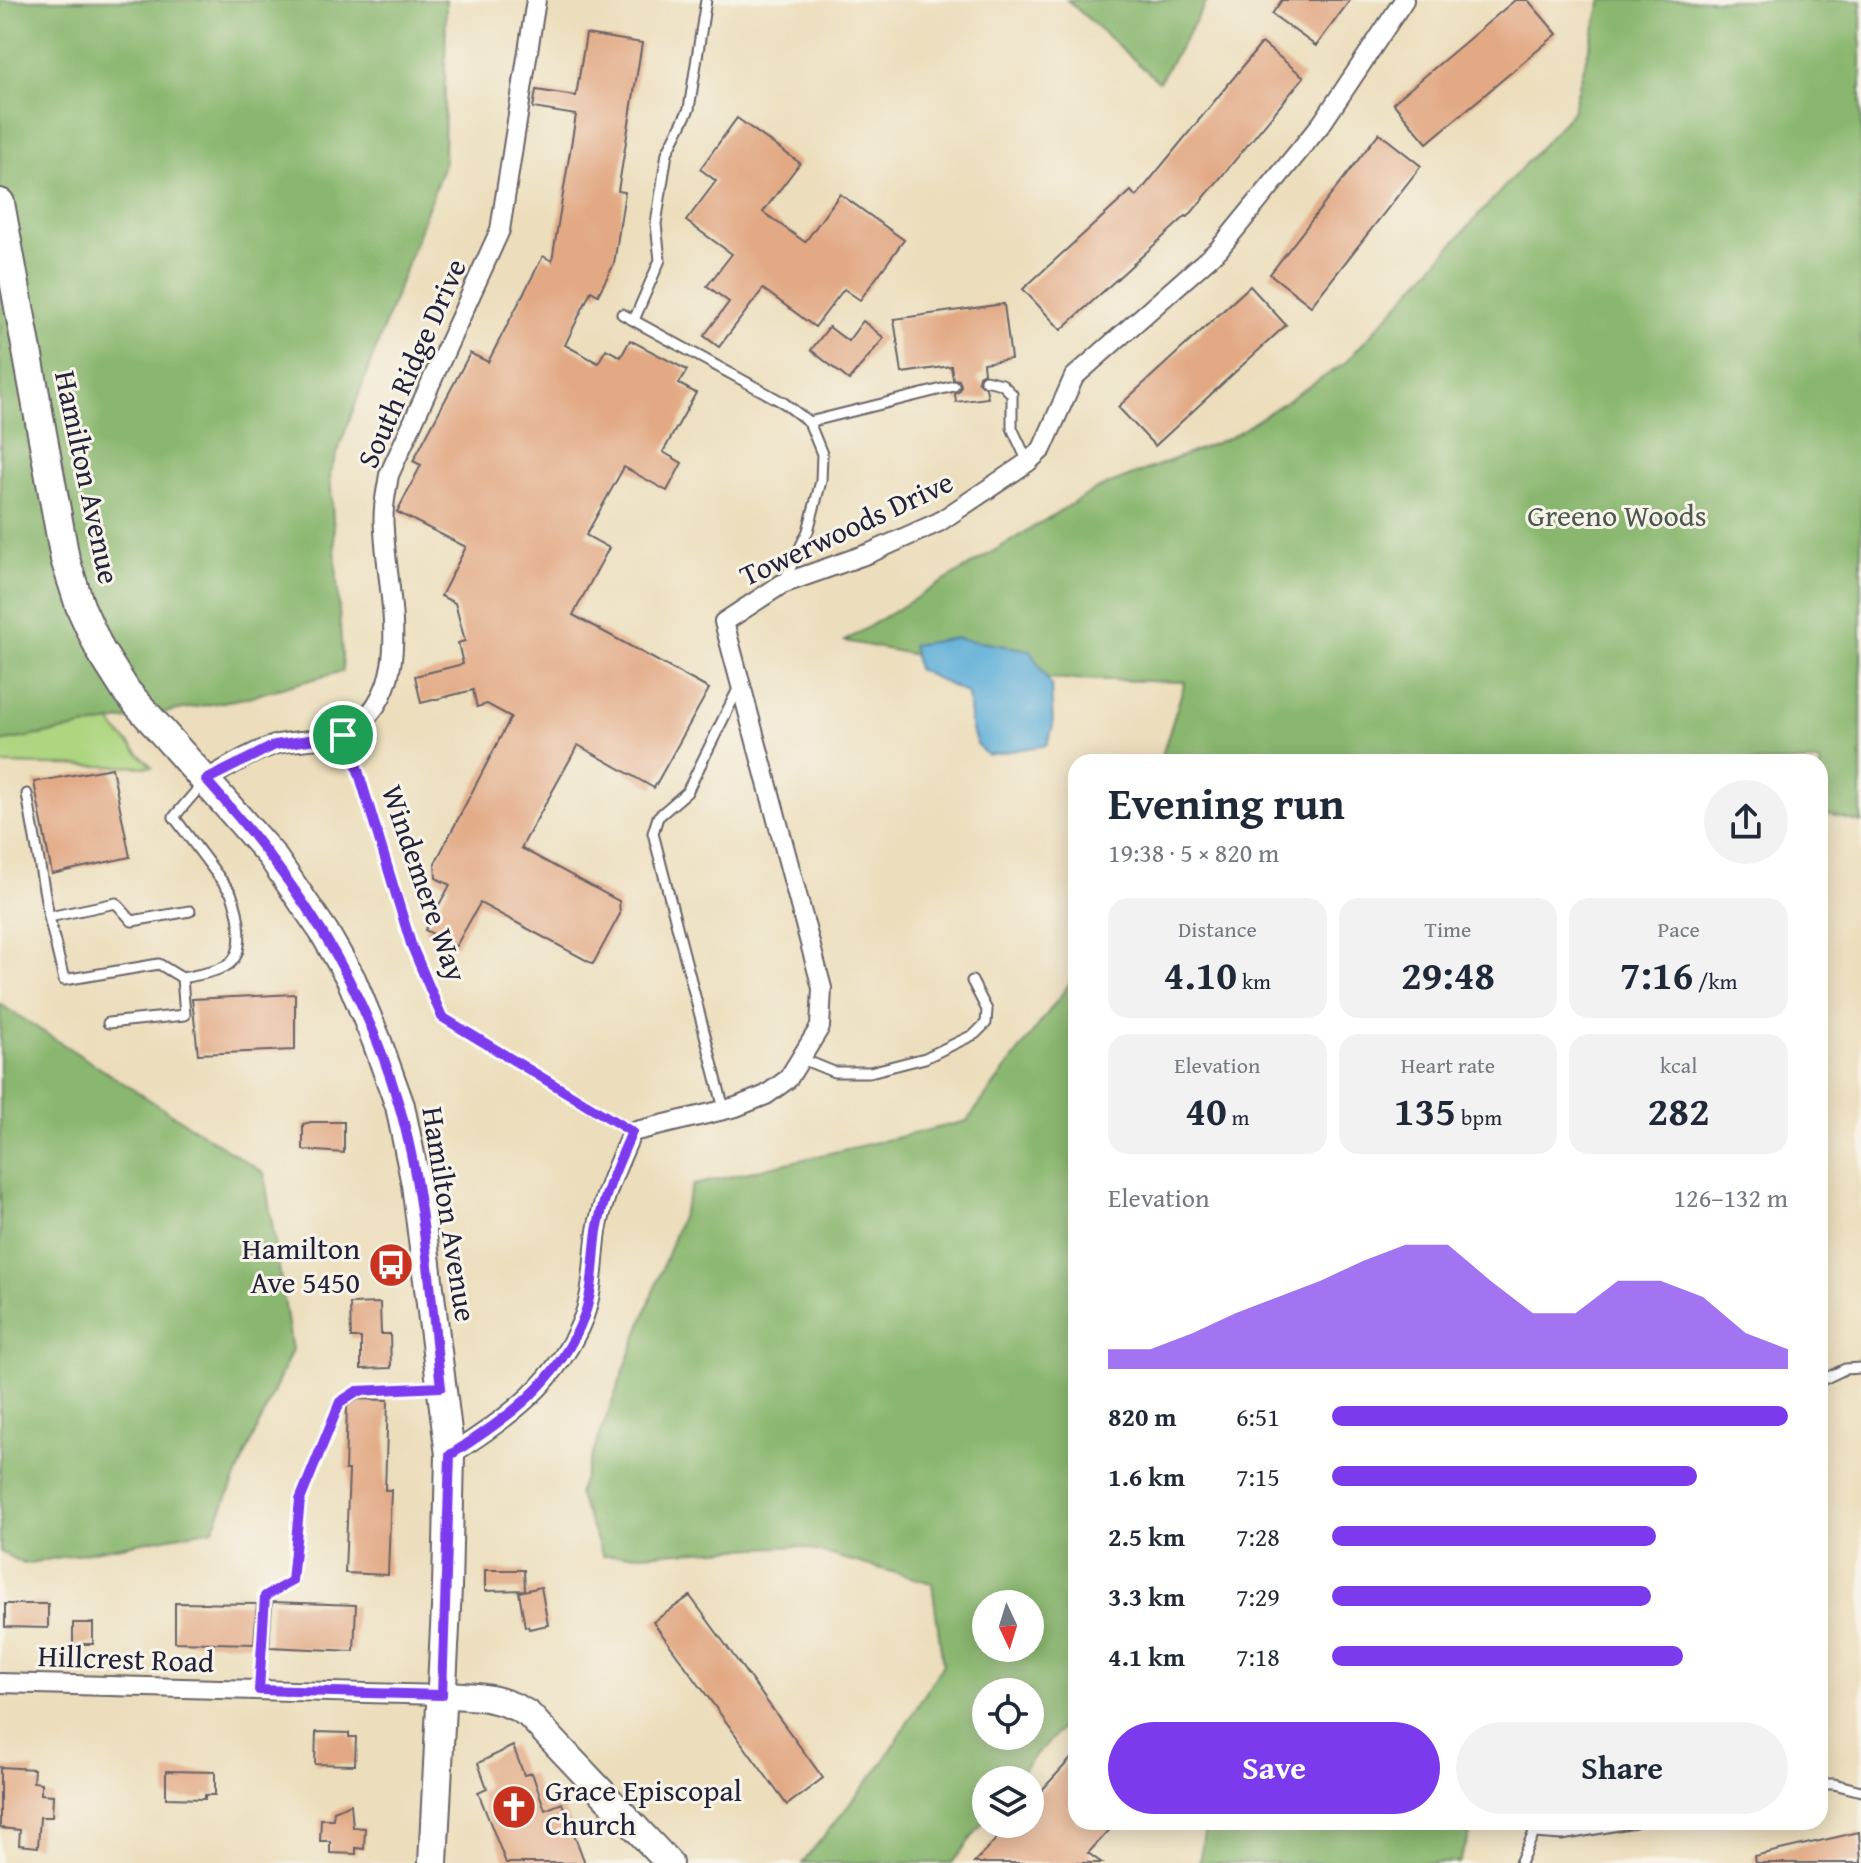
<!DOCTYPE html>
<meta charset="utf-8">
<style>
body{margin:0;font-family:"Gentium Book Plus",serif;background:#f2f2f3;color:#1f2937;height:100vh;display:flex;flex-direction:column;font-size:30px;white-space:nowrap}
*{box-sizing:border-box;margin:0}
p{font-size:26px;color:#747a83}
.icon{flex:none;width:44px;height:44px;fill:none;stroke:currentColor;stroke-width:2;stroke-linecap:round;stroke-linejoin:round}
.map{position:relative;flex:1;overflow:hidden}
.details{position:absolute;left:1068px;top:754px;width:760px;height:1076px;display:flex;flex-direction:column;background:#fff;border-radius:24px;box-shadow:0 4px 20px #0003}
.details>*{flex:none}
.needle{width:52px;rotate:176deg}
.buttons{position:absolute;left:972px;top:1590px;display:grid;gap:16px}
.buttons a{display:grid;place-items:center;width:72px;height:72px;border-radius:50%;background:#fff;box-shadow:0 4px 20px #0003;font-size:40px}
.pin{position:absolute;display:grid;place-items:center;width:68px;height:68px;color:#fff;margin:-34px;border:4px solid #fff;border-radius:50%;box-shadow:0 2px 8px #0007}
.round{display:grid;place-items:center;flex:none;width:84px;height:84px;border-radius:42px;background:#f2f2f3}
.summary{display:flex;align-items:center;justify-content:space-between;height:136px;padding:0 40px}
h1{font-size:44px;font-weight:600;line-height:60px}
.stats{display:grid;grid-template-columns:repeat(3,1fr);gap:12px;height:136px;padding:8px 40px}
.stats div{display:grid;align-content:center;border-radius:20px;background:#f2f2f3;text-align:center}
.stats b{font-size:40px;font-weight:600}
.stats small{font-size:22px;font-weight:400}
.stats p{font-size:22px}
.chart{height:224px;padding:16px 40px}
.chart p{display:flex;justify-content:space-between}
.chart svg{width:100%;height:144px;margin-top:8px;fill:#7c3aed;opacity:.7}
.cta{display:flex;gap:16px;margin-top:auto;padding:16px 40px}
.cta a{flex:1;height:92px;border-radius:48px;background:#7c3aed;color:#fff;font-size:32px;font-weight:600;line-height:92px;text-align:center}
.cta a+a{background:#f2f2f3;color:#1f2937}
ul{padding:0 40px;list-style:none;font-size:26px}
li{display:grid;grid-template-columns:128px 96px 1fr;align-items:center;height:60px}
li i{height:20px;border-radius:10px;background:#7c3aed}
.map>svg:first-child{display:block}
.green{fill:#aed681;stroke:#687c5e;stroke-width:2}
.forest{fill:#8ab76f;stroke:#566c55;stroke-width:2;fill-rule:evenodd}
.water{fill:#5daed8;stroke:#40688a;stroke-width:2}
.building{fill:#e2a984}
.lines{fill:none;stroke-linecap:round;stroke-linejoin:round}
.lane-casing{stroke:#696468;stroke-width:13}
.street-casing{stroke:#696468;stroke-width:22}
.secondary-casing{stroke:#696468;stroke-width:30}
.primary-casing{stroke:#696468;stroke-width:32}
.lane{stroke:#fff;stroke-width:9}
.street{stroke:#fff;stroke-width:18}
.secondary{stroke:#fff;stroke-width:26}
.primary{stroke:#fff;stroke-width:28}
.route-casing{stroke:#fff;stroke-width:16}
.route{stroke:#7c3aed;stroke-width:10}
.labels{text-anchor:middle;dominant-baseline:central;stroke-width:6;stroke-linejoin:round;paint-order:stroke}
.street-label{font-size:30px;fill:#22223b;stroke:#f7f3e8}
.park-label{font-size:30px;fill:#4c5850;stroke:#f7f3e8}
.poi-label{font-size:30px;fill:#22223b;stroke:#f7f3e8;text-anchor:end}
</style>
<div class="map">
<svg width="1861" height="1863" viewBox="0 0 1861 1863">
<rect width="100%" height="100%" fill="#f7f3e8"/>
<filter id="ink" filterUnits="userSpaceOnUse"><feTurbulence type="fractalNoise" baseFrequency=".0125" numOctaves="2"/><feDisplacementMap in="SourceGraphic" scale="16" xChannelSelector="R" yChannelSelector="G"/><feConvolveMatrix kernelMatrix="1 2 1 2 8 2 1 2 1" color-interpolation-filters="sRGB"/></filter>
<filter id="wash" filterUnits="userSpaceOnUse"><feTurbulence type="fractalNoise" baseFrequency=".006" numOctaves="4" result="noise"/><feDisplacementMap in="SourceGraphic" scale="32" xChannelSelector="R" yChannelSelector="G"/><feGaussianBlur stdDeviation="1.8" result="paint"/><feColorMatrix in="noise" values="0 0 0 0 0 0 0 0 0 0 0 0 0 0 0 0 0 1.4 0 .05"/><feComposite in="paint" operator="in"/></filter>
<g filter="url(#wash)">
<rect width="100%" height="100%" fill="#ecdebc"/>
<path class="green" d="M0 505 87 690 117 731 152 767 0 764Z"/>
<g class="forest">
<path d="M0 0H446L444 164 330 473 343 671 245 698 0 742Z"/>
<path d="M1067 0H1208L1159 82Z"/>
<path d="M1602 0H1861V823L1820 812V762H1160L1185 682 1032 678 845 641 1095 490 1231 437 1345 363 1572 112Z"/>
<path d="M1076 975V1714L1029 1762 1015 1780H986V1819L952 1863H802L883 1763 943 1664 932 1583 798 1546 603 1556 578 1494 693 1185 967 1121ZM986 1604H1030V1648H986ZM1030 1692V1736H986V1692Z"/>
<path d="M0 1004 264 1173 292 1350 213 1529 24 1564 0 1552Z"/>
<path d="M1206 1822H1475L1459 1863H1199Z"/>
</g>
<path class="water" d="M955 638 1030 650 1051 685 1053 726 1047 745 987 755C969 742 970 715 968 694L917 669 912 645Z"/>
<g id="blocks">
<g class="building">
<path d="M1282 0H1350L1316 46 1272 14Z"/>
<path d="M1515 0H1528L1557 34 1427 143 1393 103Z"/>
<path d="M586 34 642 43 618 191 625 192 614 264 598 295 591 291 565 345 598 363 606 349 621 357 630 340 687 370 679 384 696 393 663 452 682 463 667 491 624 467 586 535 609 548 573 615 709 689 654 788 578 745 521 848 619 901 620 914 593 964 480 903 456 946 425 930 450 885 436 878 435 863 511 717 487 704 477 707 473 690 421 703 415 676 463 664 458 643 465 641 455 603 441 596 466 547 397 512 421 465 413 461 470 353 488 362 543 256 552 261 576 115 533 108 536 90 576 96Z"/>
<path d="M1262 43 1304 77 1188 217 1186 216 1061 330 1023 289 1131 191 1136 197Z"/>
<path d="M737 118 800 163 763 212 805 242 840 194 904 240 860 300 844 289 815 327 763 289 719 347 704 336 729 302 707 286 732 254 686 221 716 181 700 169Z"/>
<path d="M1379 133 1421 166 1311 306 1270 274Z"/>
<path d="M1250 286 1286 325 1155 446 1118 407Z"/>
<path d="M1004 304 1011 359 983 363 984 373 979 376 978 381 986 388 988 398 956 402 955 394 960 391 961 385 959 380 953 379 951 366 902 373 894 319Z"/>
<path d="M863 321 884 338 849 380 811 350 829 327 848 341Z"/>
<path d="M112 768 130 857 52 874 34 782Z"/>
<path d="M295 994V1050L198 1054 192 999Z"/>
<path d="M311 1122H344V1153L303 1150V1124Z"/>
<path d="M380 1303 381 1334H390L391 1368 361 1369V1338H351L350 1304Z"/>
<path d="M358 1399 388 1400 385 1490H391L388 1575 345 1573 349 1470H345L347 1406Z"/>
<path d="M485 1570H524L525 1590 485 1591Z"/>
<path d="M541 1587 548 1625 529 1629 528 1626 525 1627 519 1592Z"/>
<path d="M690 1596 823 1778 787 1805 653 1622Z"/>
<path d="M272 1602 356 1605 354 1651 269 1647Z"/>
<path d="M175 1603 257 1604 254 1644 175 1642Z"/>
<path d="M5 1604H48V1628L5 1627Z"/>
<rect x="73" y="1623" width="20" height="21"/>
<path d="M316 1732 349 1733V1737H356L355 1765 315 1764Z"/>
<path d="M513 1746 524 1775 532 1773 545 1810 562 1803 585 1863H506L478 1792 487 1788 478 1763Z"/>
<path d="M1076 1753V1822H1117L1088 1853 1102 1863H974L1010 1824H1030V1803Z"/>
<path d="M0 1767 34 1769 33 1782 41 1783V1794L53 1795 52 1817H40L38 1847 19 1845 20 1830 0 1828Z"/>
<path d="M166 1771 215 1772V1795H205V1799L166 1798Z"/>
<path d="M351 1804 353 1827 365 1828 364 1849 356 1848V1854L330 1853V1841H320L321 1819H333L334 1811Z"/>
<path d="M1859 1832 1861 1863H1755L1754 1856Z"/>
</g>
</g>
</g>
<g filter="url(#ink)">
<use href="#blocks" fill-opacity="0" stroke="#696468" stroke-width="2"/>
<g class="lines">
<g class="lane-casing">
<g id="lane">
<path d="M622 314 784 403 809 422 822 454 821 481 808 531 784 581"/>
<path d="M634 320 660 260 656 224 667 153 689 109 706 0"/>
<path d="M985 380 1002 384 1012 394V428L1028 462"/>
<path d="M809 422 954 386"/>
<path d="M343 735 357 767 411 944 442 1017 632 1132"/>
<path d="M27 794 49 917 64 980 159 964 182 978C195 975 214 973 226 966 248 954 239 912 231 893L174 817 204 782"/>
<path d="M49 917 116 903 132 921 190 911"/>
<path d="M108 1023 185 1015 182 978"/>
<path d="M802 1059 834 1072H870L925 1058 975 1034 986 1023 987 1010 972 981"/>
<path d="M724 1109 653 833 658 817 687 792 739 687"/>
<path d="M1820 1381 1845 1369 1861 1368"/>
<path d="M259 1690 265 1596 292 1581 300 1500 340 1402 357 1391 438 1387"/>
<path d="M1820 1784H1834L1861 1791"/>
<path d="M1534 1833 1562 1835 1635 1822"/>
<path d="M1520 1863 1539 1822"/>
</g>
</g>
<g class="street-casing">
<g id="street">
<path d="M206 780C228 767 253 751 278 744 294 740 333 740 344 734 419 693 387 597 384 530 382 511 386 493 389 475L500 230 536 0"/>
<path d="M450 1455C507 1419 559 1382 584 1316 594 1289 593 1259 597 1231 603 1196 618 1164 632 1132L736 1107 766 1095 788 1079 820 1027 822 988 724 622 782 584 870 553 939 522 1028 462 1042 449 1074 377 1219 249 1322 123 1404 0"/>
<path d="M0 1683 442 1695"/>
</g>
</g>
<g class="secondary-casing">
<path id="secondary" d="M442 1695C474 1696 500 1696 528 1714L669 1863"/>
</g>
<g class="primary-casing">
<path id="primary" d="M0 203 65 559 80 606 100 650 126 691 271 855 324 932 351 979 376 1039 400 1106 416 1184 450 1455 447 1588 433 1863"/>
</g>
<use href="#lane" class="lane"/>
<use href="#street" class="street"/>
<use href="#secondary" class="secondary"/>
<use href="#primary" class="primary"/>
</g>
</g>
<g class="lines" filter="url(#ink)">
<g class="route-casing">
<path id="route" d="M343 735 357 767 411 944 442 1017 632 1132C618 1164 603 1196 597 1231 593 1259 594 1289 584 1316 559 1382 507 1419 450 1455L442 1695 259 1690 265 1596 292 1581 300 1500 340 1402 357 1391 441 1387C430 1295 425 1194 399 1105 362 977 294 878 206 780L275 745Z"/>
</g>
<use href="#route" class="route"/>
</g>
<defs>
<g id="bus-disc" transform="scale(2.3)"><circle r="9.5" fill="#c8321e" stroke="#f7f3e8"/><path d="M-5-6H5V4H4V6H2V4H-2V6H-4V4H-5ZM-3.5-4V0h7V-4ZM-3.5 1.2v1.5H-2V1.2ZM2 1.2v1.5H3.5V1.2Z" fill="#fff"/></g>
<g id="church-disc" transform="scale(2.3)"><circle r="9.5" fill="#c8321e" stroke="#f7f3e8"/><path d="M-1.2-6h2.4v3.5h3.3v2.4h-3.3V6h-2.4V-.1h-3.3v-2.4h3.3Z" fill="#fff"/></g>
</defs>
<g fill-rule="evenodd">
<use href="#bus-disc" x="391" y="1265"/>
<use href="#church-disc" x="514" y="1807"/>
</g>
<g class="labels">
<g class="street-label">
<text transform="translate(411 363) rotate(-66)">South Ridge Drive</text>
<text transform="translate(88 477) rotate(78)">Hamilton Avenue</text>
<text transform="translate(846 528) rotate(-25)">Towerwoods Drive</text>
<text transform="translate(425 883) rotate(71)">Windemere Way</text>
<text transform="translate(450 1214) rotate(81)">Hamilton Avenue</text>
<text transform="translate(126 1658) rotate(2)">Hillcrest Road</text>
</g>
<g class="park-label">
<text x="1617" y="515">Greeno Woods</text>
</g>
<g class="poi-label">
<text x="360" y="1248">Hamilton<tspan x="360" dy="34">Ave 5450</tspan></text>
<text x="545" y="1790" text-anchor="start">Grace Episcopal<tspan x="545" dy="34">Church</tspan></text>
</g>
</g>
</svg>
<div class="buttons">
<a><svg class="needle" viewBox="-14 -14 28 28"><path d="M0-13l5 13h-10z" fill="#e53935"/><path d="M0 13l5-13h-10z" fill="#747a83"/></svg></a>
<a><svg class="icon" aria-label="locate" viewBox="0 0 24 24"><circle cx="12" cy="12" r="6"/><path d="M12 2v4M12 18v4M2 12h4M18 12h4"/></svg></a>
<a><svg class="icon" aria-label="layers" viewBox="0 0 24 24"><path d="M12 4l9 5-9 5-9-5zM3 14l9 5 9-5"/></svg></a>
</div>
<div class="pin" style="left:343px;top:735px;background:#1e9e55"><svg class="icon" aria-label="arrive" viewBox="0 0 24 24"><path d="M6 21V4h12l-3 4 3 4H6"/></svg></div>
<section class="details">
<div class="summary"><div><h1>Evening run</h1><p>19:38 · 5 × 820 m</p></div><a class="round"><svg class="icon" aria-label="share" viewBox="0 0 24 24"><path d="M12 15V3M7 8l5-5 5 5M5 13v7h14v-7"/></svg></a></div>
<div class="stats">
<div><p>Distance</p><b>4.10<small> km</small></b></div>
<div><p>Time</p><b>29:48</b></div>
<div><p>Pace</p><b>7:16<small> /km</small></b></div>
</div>
<div class="stats">
<div><p>Elevation</p><b>40<small> m</small></b></div>
<div><p>Heart rate</p><b>135<small> bpm</small></b></div>
<div><p>kcal</p><b>282</b></div>
</div>
<div class="chart"><p><span>Elevation</span>126–132 m</p>
<svg viewBox="0 0 160 44" preserveAspectRatio="none"><path d="M0 44V38L10 38L20 33L30 27L40 22L50 17L60 11L70 6L80 6L90 17L100 27L110 27L120 17L130 17L140 22L150 33L160 38V44z"/></svg>
</div>
<ul>
<li><b>820 m</b>6:51<i style="width:100%"></i></li>
<li><b>1.6 km</b>7:15<i style="width:80%"></i></li>
<li><b>2.5 km</b>7:28<i style="width:71%"></i></li>
<li><b>3.3 km</b>7:29<i style="width:70%"></i></li>
<li><b>4.1 km</b>7:18<i style="width:77%"></i></li>
</ul>
<div class="cta"><a>Save</a><a>Share</a></div>
</section>
</div>
